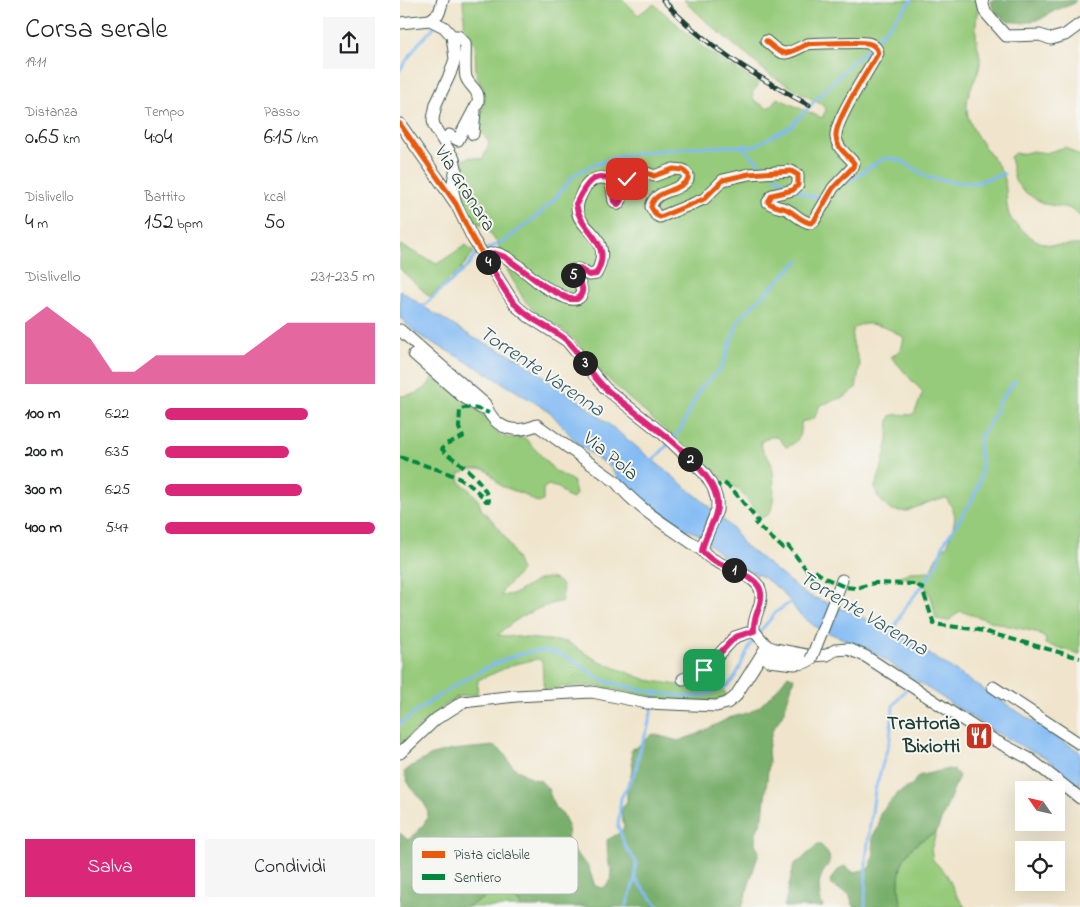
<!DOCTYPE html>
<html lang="it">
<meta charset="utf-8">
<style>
body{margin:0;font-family:"Indie Flower",sans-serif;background:#f6f6f6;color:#202124;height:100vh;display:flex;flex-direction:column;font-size:19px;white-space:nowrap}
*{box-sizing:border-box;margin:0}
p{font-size:16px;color:#757577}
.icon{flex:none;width:28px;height:28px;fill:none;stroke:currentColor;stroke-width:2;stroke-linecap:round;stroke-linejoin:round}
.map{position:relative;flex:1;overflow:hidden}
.panel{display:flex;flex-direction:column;background:#fff;width:400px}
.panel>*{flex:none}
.needle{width:32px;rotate:304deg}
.fabs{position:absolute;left:615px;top:781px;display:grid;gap:10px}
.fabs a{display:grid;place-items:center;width:50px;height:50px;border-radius:0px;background:#fff;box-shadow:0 5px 20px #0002;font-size:25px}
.pin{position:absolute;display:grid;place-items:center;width:42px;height:42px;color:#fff;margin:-21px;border-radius:10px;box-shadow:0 2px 8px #0006}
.km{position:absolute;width:25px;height:25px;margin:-12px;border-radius:50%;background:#222;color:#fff;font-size:14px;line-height:25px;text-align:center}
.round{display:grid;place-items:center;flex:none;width:52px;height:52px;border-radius:0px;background:#f6f6f6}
.summary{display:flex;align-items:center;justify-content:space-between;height:85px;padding:0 25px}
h1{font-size:28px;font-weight:600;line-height:38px}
.metrics{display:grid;grid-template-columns:repeat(3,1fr);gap:8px;height:85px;padding:5px 25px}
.metrics div{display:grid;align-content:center}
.metrics b{font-size:21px;font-weight:600}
.metrics small{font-size:14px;font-weight:400}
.metrics p{font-size:14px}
.chart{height:140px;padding:10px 25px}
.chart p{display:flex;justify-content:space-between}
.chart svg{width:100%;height:90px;margin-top:5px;fill:#db2777;opacity:.7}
.cta{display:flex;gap:10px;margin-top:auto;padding:10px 25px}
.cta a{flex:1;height:58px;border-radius:0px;background:#db2777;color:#fff;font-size:20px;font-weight:600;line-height:58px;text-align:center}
.cta a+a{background:#f6f6f6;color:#202124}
ul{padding:0 25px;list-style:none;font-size:16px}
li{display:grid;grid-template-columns:80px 60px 1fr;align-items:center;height:38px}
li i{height:12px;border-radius:6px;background:#db2777}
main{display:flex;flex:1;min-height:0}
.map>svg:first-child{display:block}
.green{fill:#97cb7c;stroke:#5b8458}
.forest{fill:#79af6c;stroke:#4c7650}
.water{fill:#83bbf4;stroke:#517c94}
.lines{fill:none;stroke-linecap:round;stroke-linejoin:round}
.stream{stroke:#83bbf4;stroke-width:3}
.minor-casing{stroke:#3e564b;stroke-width:13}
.minor{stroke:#fff;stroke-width:11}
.rail-casing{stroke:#1f3d34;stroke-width:5}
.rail{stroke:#f6f6f2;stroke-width:3;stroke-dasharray:9;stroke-linecap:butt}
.minor-bridge-casing{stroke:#3e564b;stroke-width:13;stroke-linecap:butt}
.minor-bridge{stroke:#fff;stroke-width:11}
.quiet{stroke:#00873e;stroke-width:4;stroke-dasharray:8 4;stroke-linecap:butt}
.cycleway-casing{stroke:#f6f6f2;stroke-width:8}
.cycleway{stroke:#e8590c;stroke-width:5}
.route-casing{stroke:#fff;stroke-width:10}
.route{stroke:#db2777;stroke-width:6}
.labels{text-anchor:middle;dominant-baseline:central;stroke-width:4;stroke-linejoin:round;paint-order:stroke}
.street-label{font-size:20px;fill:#1f3d34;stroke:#f6f6f2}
.poi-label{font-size:20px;font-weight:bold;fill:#1f3d34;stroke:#f6f6f2;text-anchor:end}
.water-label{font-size:21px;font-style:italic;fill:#385c64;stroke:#f6f6f2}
.key{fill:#f6f6f2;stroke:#b6beb9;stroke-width:1}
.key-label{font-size:14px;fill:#1f3d34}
</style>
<main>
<section class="panel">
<div class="summary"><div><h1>Corsa serale</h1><p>19:11</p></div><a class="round"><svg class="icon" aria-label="share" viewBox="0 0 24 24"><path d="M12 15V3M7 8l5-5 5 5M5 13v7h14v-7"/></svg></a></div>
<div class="metrics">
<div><p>Distanza</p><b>0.65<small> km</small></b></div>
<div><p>Tempo</p><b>4:04</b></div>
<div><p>Passo</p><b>6:15<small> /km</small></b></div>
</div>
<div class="metrics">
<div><p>Dislivello</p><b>4<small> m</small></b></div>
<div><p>Battito</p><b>152<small> bpm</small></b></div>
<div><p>kcal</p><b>50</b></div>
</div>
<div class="chart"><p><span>Dislivello</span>231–235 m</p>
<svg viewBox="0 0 160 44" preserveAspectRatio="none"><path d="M0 44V14L10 6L20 14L30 22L40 38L50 38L60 30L70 30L80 30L90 30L100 30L110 22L120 14L130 14L140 14L150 14L160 14V44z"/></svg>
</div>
<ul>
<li><b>100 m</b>6:22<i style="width:68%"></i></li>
<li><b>200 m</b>6:35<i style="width:59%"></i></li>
<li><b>300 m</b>6:25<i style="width:65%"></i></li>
<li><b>400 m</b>5:47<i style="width:100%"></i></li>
</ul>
<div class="cta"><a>Salva</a><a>Condividi</a></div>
</section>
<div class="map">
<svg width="680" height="907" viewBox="0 0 680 907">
<rect width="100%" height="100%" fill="#f6f6f2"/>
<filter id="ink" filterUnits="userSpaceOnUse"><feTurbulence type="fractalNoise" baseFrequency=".02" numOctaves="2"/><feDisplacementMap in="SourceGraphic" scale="10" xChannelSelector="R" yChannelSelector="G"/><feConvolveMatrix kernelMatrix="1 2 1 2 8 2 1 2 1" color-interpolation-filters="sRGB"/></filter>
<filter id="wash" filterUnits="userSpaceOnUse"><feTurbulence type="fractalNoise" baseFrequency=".0096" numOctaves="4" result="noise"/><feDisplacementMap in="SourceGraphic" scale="20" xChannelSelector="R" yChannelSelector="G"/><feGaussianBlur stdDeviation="1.12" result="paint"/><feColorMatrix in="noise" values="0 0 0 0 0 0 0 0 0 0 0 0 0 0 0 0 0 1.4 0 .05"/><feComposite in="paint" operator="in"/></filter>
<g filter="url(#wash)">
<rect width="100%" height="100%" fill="#f0e5cc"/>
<g class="green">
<path d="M63 0H224L238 15 254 4 305 49 359 84 352 93 354 100 367 108 373 105 377 98 422 118 426 110 424 106 370 75 308 23 284 0H578C578 12 575 23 576 34 576 44 581 54 580 64 578 78 567 90 567 104 565 128 589 150 601 170 608 183 605 196 608 211 609 218 615 224 621 229 643 249 652 245 680 245V654L645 644 646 639 636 632 600 624 560 611 548 621 536 619C533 605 532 587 516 581 511 579 505 578 500 576L510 572 531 571C535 556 538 556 547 545 550 541 550 535 552 530 557 515 555 512 546 498L532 501 507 511H499L490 510 484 504 478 497 475 487 481 471 488 441 489 420 491 416 497 414 511 415 515 412 523 392C511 381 502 368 491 357L501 350 504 338C494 330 477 323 463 324 460 324 456 327 453 329L452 340 460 365 456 388 445 397 420 405 414 419 401 422C402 434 399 443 386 447L378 437H369L361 442C361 452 368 455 371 463 375 472 375 507 369 514 368 515 363 517 362 518L341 492 309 468 225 395 201 372 174 339 157 326 136 313 124 300 102 261 99 246 86 227 74 221 63 203 58 186 61 166 64 159 72 157 83 159 89 143 79 128 85 96 76 73 75 44 65 35Z"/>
<path d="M665 147 680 156V216L669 208 644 204 623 191 615 181 610 157 615 153 621 154 633 151 646 153Z"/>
<path d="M0 245 37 264 66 245 74 252 59 271 30 297 0 269Z"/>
<path d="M32 377 42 383 86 417 96 433 108 438H125L155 471 173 481 176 494 173 499 167 497 159 488 148 485 143 489V501L138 503 123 494 101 486 89 472 84 469H71L59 474 60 482C69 489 80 498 81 509 100 526 113 547 121 571L103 590 101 596C105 595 109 595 113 594 127 589 139 573 156 580 165 584 163 593 162 601 138 607 116 617 98 635L167 642 200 662 247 680 284 686 315 680 322 681 326 697C288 711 229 689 190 686 175 684 159 688 144 690L142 661 138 659 115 664 78 680 77 694 57 697 32 715 0 746V396C13 395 28 392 32 377Z"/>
<path d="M536 833 531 850 533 860 547 875 556 894 565 907H502C494 871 501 847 536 833Z"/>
<path d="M103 891 113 895 122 907H67L93 893Z"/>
</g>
<g class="forest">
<path d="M591 0H676L673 4 656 10 641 19 624 23 607 21 593 11Z"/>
<path d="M388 675 394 678 384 712 372 731 368 750 369 761 363 817 356 833 355 843 359 852 342 907H122L113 895 103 891 93 893 67 907H0V833L8 840C50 805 13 805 4 772L12 766 32 755 52 750 94 746 102 751 113 767 131 778 141 781 148 789 155 808 163 815 168 825 167 844 188 866 195 886 203 888C210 883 212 878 212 870 206 863 208 850 207 840L221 832 224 827 221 810 227 801V785L233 770 231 749 237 747 253 734 278 741 298 734 329 718 350 712 360 706 378 688Z"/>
<path d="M548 769 554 770 559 776 536 833C501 847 494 871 502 907H454L449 894 431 885 430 880 440 868 445 866 453 872 469 869 474 854 472 837 478 828 480 813 498 793 512 785 518 776Z"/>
<path d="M416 845H421C439 863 424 864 420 880 418 886 420 901 423 907H384L394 864 401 860Z"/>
</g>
<path class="water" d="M0 290 27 309 74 338 118 358 184 404 304 502 333 529 342 543 405 594 489 628 680 752V787L645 757 625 748 593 731 468 649 417 628 398 613 391 602 378 588 363 577 328 561 298 534 273 524 244 506 221 482 210 467 180 446 150 412 80 369 17 334 0 318Z"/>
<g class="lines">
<g class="stream">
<path d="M474 42 512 0"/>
<path d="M0 70 18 44 35 26"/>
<path d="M342 147 366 169"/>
<path d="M375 176 390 187"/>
<path d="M444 179 451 181 468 168 485 158 500 160 529 178 554 182 574 183 604 174"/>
<path d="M396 190 408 196 417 197 428 187"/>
<path d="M20 309 69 265 76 254 106 240 137 216 153 201 174 175 191 166 216 157 245 152 297 147 354 146 391 126 453 61 470 47"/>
<path d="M252 462 280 431 300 389 322 367 339 319 399 260"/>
<path d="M492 632 506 606 527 580 536 565 544 543 571 502 579 485 582 465 579 449 581 436 595 414 598 403 615 381"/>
<path d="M359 633 376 612 394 600"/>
<path d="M0 724C30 700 111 643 151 652 160 653 171 659 179 664 186 668 193 676 200 679 215 685 283 699 297 696 308 694 325 690 332 681 342 668 345 651 355 638"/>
<path d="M235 879 259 907"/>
<path d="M226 907 235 879 236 862 225 846 218 826 221 798 236 770 239 753 247 730 256 692"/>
<path d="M465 907 466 860 470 826 475 790 490 739 493 706 516 676"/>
</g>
</g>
</g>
<g filter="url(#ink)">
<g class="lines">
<g class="minor-casing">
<g id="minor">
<path d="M582 0 585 12 606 36 640 35 651 39 665 35 680 24"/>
<path d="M30 20 39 13 43 0"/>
<path d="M0 23 30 20 44 27 52 36 55 59 50 74 36 104 33 119 34 126 54 159 56 168 52 187 55 200"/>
<path d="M0 124 56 204 73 239 116 306 128 316 167 341 205 388 263 434 304 473 313 487 317 500V510L303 545V551C315 568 359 572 361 593 363 606 352 617 354 631"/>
<path d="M73 134 75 111"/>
<path d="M49 135 58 140 78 102C80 89 69 87 66 77 64 71 66 51 65 43L58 36H52"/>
<path d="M84 257C87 255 92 253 95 253 109 254 131 278 143 286 150 290 159 295 167 298 186 304 185 286 173 276V270L178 269 189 275 196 274C200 267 203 256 201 248 197 227 167 224 181 195 184 188 186 184 193 180 199 177 205 177 211 181L214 201 218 204C228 195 216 177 239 173 245 172 249 173 254 176L273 169 283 170 288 175V179C279 193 254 189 251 207L256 215 260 217 304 199 323 180 349 174 376 172 391 171 398 175V185L393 190 372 195 368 202C373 207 380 207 386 209 395 213 401 222 411 223L414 221 433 188 453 167 454 163C447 154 437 149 436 137 434 121 469 70 478 53 477 48 473 44 467 43 464 42 411 43 408 44 401 46 394 52 386 53 379 54 371 45 366 41"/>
<path d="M0 330 85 404C94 428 113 435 137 425L216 482C239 511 273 529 303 551"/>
<path d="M14 354 62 396 81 408"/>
<path d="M436 596 442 580"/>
<path d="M354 631 367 646 375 649 411 656 427 655 435 650 448 649 465 656 594 740 630 759 680 798"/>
<path d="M390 658 368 657 367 659 369 661C381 662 402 668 411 659"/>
<path d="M283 679 304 671 335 637 354 631"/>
<path d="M593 687 680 744"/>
<path d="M0 753 36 719 63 702 116 696 192 692 247 703 316 706 327 703 335 697 367 646"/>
</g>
</g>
<use href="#minor" class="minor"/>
<g class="rail-casing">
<path id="rail" d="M263 0C303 45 357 77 409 105"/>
</g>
<use href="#rail" class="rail"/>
<g class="minor-bridge-casing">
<path id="minor-bridge" d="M411 659 436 596"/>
</g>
<use href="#minor-bridge" class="minor-bridge"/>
<g class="quiet">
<path d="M0 457C31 469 64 472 86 501H89C86 485 68 469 54 459 50 456 46 454 42 449L46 444 63 437 59 428 60 409C71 406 79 409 89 413"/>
<path d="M313 487 324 483 333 490 358 521 356 524 384 549 388 546 414 579"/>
<path d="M415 571 425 578 445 587 456 588 474 583 516 584 522 588 534 624 579 630 680 658"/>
</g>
<g class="cycleway-casing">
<g id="cycleway">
<path d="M0 124 56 204 73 239 116 306 128 316 167 341 205 388 263 434 304 473 313 487 317 500V510L303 545V551C315 568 359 572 361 593 363 606 352 617 354 631"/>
<path d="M84 257C87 255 92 253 95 253 109 254 131 278 143 286 150 290 159 295 167 298 186 304 185 286 173 276V270L178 269 189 275 196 274C200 267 203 256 201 248 197 227 167 224 181 195 184 188 186 184 193 180 199 177 205 177 211 181L214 201 218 204C228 195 216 177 239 173 245 172 249 173 254 176L273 169 283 170 288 175V179C279 193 254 189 251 207L256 215 260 217 304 199 323 180 349 174 376 172 391 171 398 175V185L393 190 372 195 368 202C373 207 380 207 386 209 395 213 401 222 411 223L414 221 433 188 453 167 454 163C447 154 437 149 436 137 434 121 469 70 478 53 477 48 473 44 467 43 464 42 411 43 408 44 401 46 394 52 386 53 379 54 371 45 366 41"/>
</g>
</g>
<use href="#cycleway" class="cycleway"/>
</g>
</g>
<g class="lines" filter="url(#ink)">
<g class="route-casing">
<path id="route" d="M227 179C223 186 224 199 218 204L214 201 211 180C192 169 183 191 176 204 180 234 215 241 196 274L189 275 178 268 173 270V276C181 282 187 291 177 299H169L144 286 105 257 94 253 84 256C94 270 106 297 118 307 131 321 150 327 165 339 181 353 190 375 206 389 234 414 313 463 317 501 319 518 304 534 302 551 315 568 359 572 361 593 363 606 352 617 354 631L335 637 304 670"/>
</g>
<use href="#route" class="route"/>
</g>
<defs>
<g id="restaurant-square" transform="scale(1.4375)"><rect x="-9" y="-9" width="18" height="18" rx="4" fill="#c8321e" stroke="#f6f6f2"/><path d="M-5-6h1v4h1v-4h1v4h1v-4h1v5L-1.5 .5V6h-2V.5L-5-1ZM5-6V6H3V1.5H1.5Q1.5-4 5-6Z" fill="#fff"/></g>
</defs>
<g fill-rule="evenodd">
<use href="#restaurant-square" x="579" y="736"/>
</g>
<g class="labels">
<g class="street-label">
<text transform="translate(64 189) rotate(58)">Via Granara</text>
<text transform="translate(210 457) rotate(39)">Via Pola</text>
</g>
<g class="poi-label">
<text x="560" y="724">Trattoria<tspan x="560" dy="23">Bixiotti</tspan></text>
</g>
<g class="water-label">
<text transform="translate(141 372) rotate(34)">Torrente Varenna</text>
<text transform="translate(463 614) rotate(31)">Torrente Varenna</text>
</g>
</g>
<rect x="12" y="837" width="166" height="57" rx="8" class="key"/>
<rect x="22" y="851" width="23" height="7" fill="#e8590c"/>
<rect x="22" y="874" width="23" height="6" fill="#00873e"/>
<g class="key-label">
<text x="54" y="859">Pista ciclabile</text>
<text x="54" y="882">Sentiero</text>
</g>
</svg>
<div class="fabs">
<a><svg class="needle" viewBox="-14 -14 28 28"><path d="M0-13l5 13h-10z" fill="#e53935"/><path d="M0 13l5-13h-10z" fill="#757577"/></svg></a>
<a><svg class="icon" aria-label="locate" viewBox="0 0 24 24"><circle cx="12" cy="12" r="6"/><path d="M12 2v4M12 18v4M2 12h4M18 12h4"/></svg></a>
</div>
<div class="pin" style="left:304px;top:670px;background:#1e9e55"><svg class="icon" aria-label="arrive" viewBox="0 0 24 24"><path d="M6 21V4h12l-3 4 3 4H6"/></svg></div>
<div class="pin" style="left:227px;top:179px;background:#d93025"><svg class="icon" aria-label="check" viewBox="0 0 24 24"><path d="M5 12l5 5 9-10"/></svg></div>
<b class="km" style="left:334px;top:570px">1</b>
<b class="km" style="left:290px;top:459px">2</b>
<b class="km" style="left:185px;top:363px">3</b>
<b class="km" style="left:88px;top:262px">4</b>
<b class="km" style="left:173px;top:275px">5</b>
</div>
</main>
